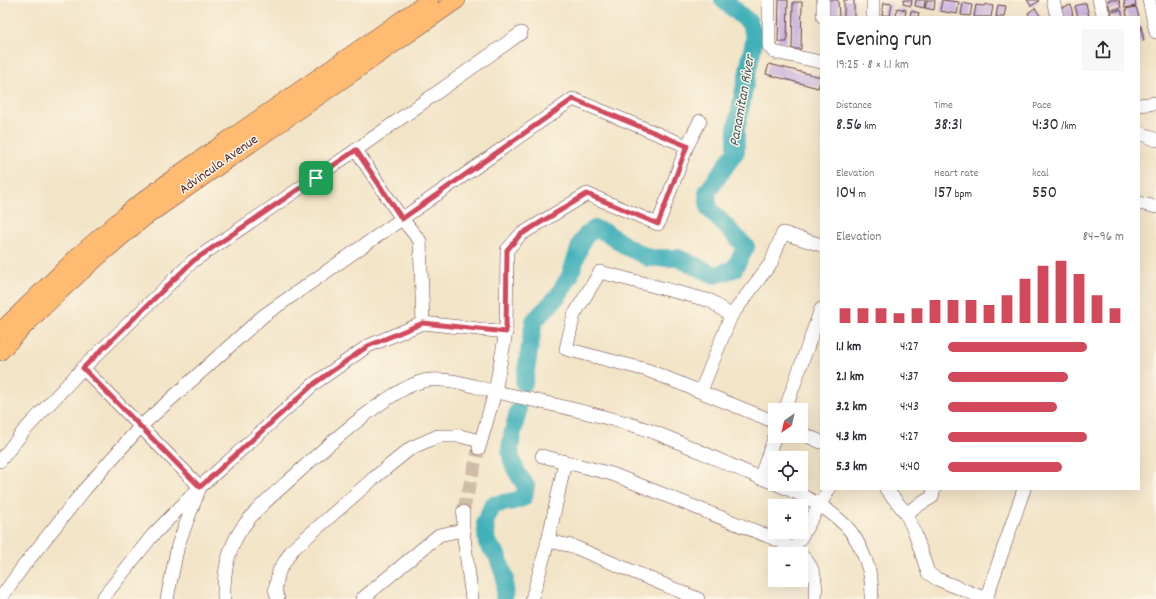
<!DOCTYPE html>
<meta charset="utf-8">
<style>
body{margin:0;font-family:Dekko,sans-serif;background:#f7f7f7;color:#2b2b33;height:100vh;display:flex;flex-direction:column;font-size:15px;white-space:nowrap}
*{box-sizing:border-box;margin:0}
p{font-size:13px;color:#7c7c81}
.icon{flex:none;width:22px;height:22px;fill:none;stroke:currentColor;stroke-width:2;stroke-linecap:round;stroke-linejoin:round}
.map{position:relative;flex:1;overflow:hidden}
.panel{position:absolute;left:820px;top:16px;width:320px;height:474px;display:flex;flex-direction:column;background:#fff;border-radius:0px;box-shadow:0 4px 16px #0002}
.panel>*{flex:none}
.needle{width:26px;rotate:214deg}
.fabs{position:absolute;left:768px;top:403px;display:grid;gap:8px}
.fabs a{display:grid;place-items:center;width:40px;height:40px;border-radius:0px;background:#fff;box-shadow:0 4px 16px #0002;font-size:20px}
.pin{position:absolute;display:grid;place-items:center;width:34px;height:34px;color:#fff;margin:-17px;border-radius:8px;box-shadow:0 2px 6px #0006}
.round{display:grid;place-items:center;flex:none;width:42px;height:42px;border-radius:0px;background:#f7f7f7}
.summary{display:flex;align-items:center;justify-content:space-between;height:68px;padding:0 16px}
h1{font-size:22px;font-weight:600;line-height:30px}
.stats{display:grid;grid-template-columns:repeat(3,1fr);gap:6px;height:68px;padding:4px 16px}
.stats div{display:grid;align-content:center}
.stats b{font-size:17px;font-weight:600}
.stats small{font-size:11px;font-weight:400}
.stats p{font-size:11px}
.chart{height:112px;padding:8px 16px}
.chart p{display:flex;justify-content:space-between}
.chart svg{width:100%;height:72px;margin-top:4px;stroke:#d1495b;stroke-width:6}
ul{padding:0 16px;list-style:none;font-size:13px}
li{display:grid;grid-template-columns:64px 48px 1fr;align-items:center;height:30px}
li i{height:10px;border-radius:5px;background:#d1495b}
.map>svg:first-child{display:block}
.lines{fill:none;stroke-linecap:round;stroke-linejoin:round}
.river{stroke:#40b0b9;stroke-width:18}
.building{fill:#c7b1de}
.minor-tunnel{stroke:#d0bda8;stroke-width:13;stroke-dasharray:13 6;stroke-linecap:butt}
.minor-casing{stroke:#633d42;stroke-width:14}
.major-casing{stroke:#633d42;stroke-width:18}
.minor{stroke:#fff;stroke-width:13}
.major{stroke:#ffbb71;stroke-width:17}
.route-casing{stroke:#fff;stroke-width:8}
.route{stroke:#d1495b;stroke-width:5}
.labels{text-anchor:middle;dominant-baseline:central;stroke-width:3;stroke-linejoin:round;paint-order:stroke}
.street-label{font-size:14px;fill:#4a1f2b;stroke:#fcf5e5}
.water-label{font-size:15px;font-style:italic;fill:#465964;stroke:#fcf5e5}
</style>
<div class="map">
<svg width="1156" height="599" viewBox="0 0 1156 599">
<rect width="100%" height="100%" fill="#fcf5e5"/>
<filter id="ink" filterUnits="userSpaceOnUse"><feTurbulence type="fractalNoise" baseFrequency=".025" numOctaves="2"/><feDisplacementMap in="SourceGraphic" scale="8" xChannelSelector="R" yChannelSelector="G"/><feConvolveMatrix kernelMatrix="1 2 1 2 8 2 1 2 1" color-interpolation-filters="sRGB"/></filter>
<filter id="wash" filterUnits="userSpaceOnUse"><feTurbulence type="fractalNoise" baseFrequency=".012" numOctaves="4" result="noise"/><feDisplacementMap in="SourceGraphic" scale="16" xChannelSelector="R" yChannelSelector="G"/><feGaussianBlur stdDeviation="0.9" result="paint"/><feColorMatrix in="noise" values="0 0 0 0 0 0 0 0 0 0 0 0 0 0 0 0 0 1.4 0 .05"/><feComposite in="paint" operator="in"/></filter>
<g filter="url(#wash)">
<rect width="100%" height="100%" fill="#f2e4c7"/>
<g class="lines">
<g class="river">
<path d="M524 383 534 321 557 297 570 276 581 243 587 234 595 229 607 233 627 247 649 258H678L715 275 734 269 746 247 709 209 707 192 736 151V129L755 36 749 22 723 0"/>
<path d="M504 599 505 578 497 555 487 543 485 522 493 505C504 502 514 503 524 497L526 486C503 455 510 446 518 411"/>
</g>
</g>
<g id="blocks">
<g class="building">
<path d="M779 0H788L787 42H778Z"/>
<path d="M829 0H838L839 17H829Z"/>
<rect x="844" y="0" width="10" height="17"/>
<path d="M904 0H912L911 6 903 4Z"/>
<path d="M916 0H925L924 8 915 6Z"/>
<path d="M927 0H935L934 10 925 8Z"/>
<path d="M942 0 959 2 957 14 940 11Z"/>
<path d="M1027 0H1038L1039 1 1031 6Z"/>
<path d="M1108 0H1119L1121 8 1110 10Z"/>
<path d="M1124 0H1135L1136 6 1125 8Z"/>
<path d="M793 2H802L801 49H792Z"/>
<path d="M884 3 892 4 890 16 882 15Z"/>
<path d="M963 3 972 5 970 16 961 15Z"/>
<path d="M1086 3 1089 17H1078L1075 6Z"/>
<path d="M985 4 993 6 991 17H974L976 5 984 6Z"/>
<path d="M998 5 1006 6 1004 17H996Z"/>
<path d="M1071 5 1073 17H1062L1060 8Z"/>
<path d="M1136 7 1139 17H1127L1126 9Z"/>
<path d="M897 8 906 10 905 17H896Z"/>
<path d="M1035 8 1041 17H1030L1028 13Z"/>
<path d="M1121 10 1123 17H1112L1111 12Z"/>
<path d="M911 11 919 13 918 17H910Z"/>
<path d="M1139 26H1141L1144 41 1139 42Z"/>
<path d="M769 64 821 77 818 88 766 74Z"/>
</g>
</g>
</g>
<g filter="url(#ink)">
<use href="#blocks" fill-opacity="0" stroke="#633d42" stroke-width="1"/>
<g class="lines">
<path class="minor-tunnel" d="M463 512 479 448"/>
<g class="minor-casing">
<g id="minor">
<path d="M769 0V46L774 52 821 62"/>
<path d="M823 0V17"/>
<path d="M873 0V17"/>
<path d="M1053 0 1057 17"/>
<path d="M1099 0 1104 17"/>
<path d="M1149 0 1156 32"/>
<path d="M1139 105 1156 103"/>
<path d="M1139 132 1156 140"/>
<path d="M356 150 402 219 420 241 423 323 506 332 495 392 479 448"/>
<path d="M1139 203 1156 207"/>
<path d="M731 316 711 301 600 272 574 315 566 349 647 370 775 422"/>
<path d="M506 332 507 250 520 235 587 194 658 224 687 146 700 121"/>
<path d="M83 368 200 487 178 545 167 599"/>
<path d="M701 391 731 316 771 263 783 233 821 245"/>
<path d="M785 410 821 309"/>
<path d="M801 433 821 442"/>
<path d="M542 456 612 474 780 541 800 554"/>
<path d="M0 461 23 432 83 368 193 261 356 150 521 33"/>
<path d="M760 478 775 436"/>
<path d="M886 489 906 513 915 533 928 573 937 579 986 599"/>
<path d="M463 512V530L472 599"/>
<path d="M906 513 932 497 934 489"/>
<path d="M548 541 572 546 698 599"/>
<path d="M794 549 829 489"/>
<path d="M801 555C814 566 817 583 815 599"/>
<path d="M0 599 22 568 85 489 140 427 263 316 573 99 687 146"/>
<path d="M102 599 152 536 200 487 315 383 368 346 423 323"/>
<path d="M224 599C222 536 250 515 293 477 319 453 397 381 430 380 453 378 474 387 496 392 543 402 590 412 636 426 675 438 712 458 749 473 783 487 819 499 845 525 861 541 875 577 871 599"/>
<path d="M278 599 275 589 279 571 292 550 374 478 411 448 438 436H460L480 441"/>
<path d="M362 599 439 535 463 530"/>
<path d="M532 599 548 541 565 462"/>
<path d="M986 599 1024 489"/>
</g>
</g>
<g class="major-casing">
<g id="major">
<path d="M0 332 79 255 132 209 176 176 430 0"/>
<path d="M0 352C44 304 93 260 144 218L457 0"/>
</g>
</g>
<use href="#minor" class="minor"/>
<use href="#major" class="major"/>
</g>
</g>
<g class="lines" filter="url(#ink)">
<g class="route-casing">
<path id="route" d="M573 99 687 146 658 224 587 194 520 235 507 250 506 332 423 323 368 346 315 383 200 487 83 368 193 261 356 150 402 219Z"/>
</g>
<use href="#route" class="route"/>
</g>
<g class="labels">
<g class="street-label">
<text transform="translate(219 165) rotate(-35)">Advincula Avenue</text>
</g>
<g class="water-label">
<text transform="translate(743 101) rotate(-80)">Panamitan River</text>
</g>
</g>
</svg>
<div class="fabs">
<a><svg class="needle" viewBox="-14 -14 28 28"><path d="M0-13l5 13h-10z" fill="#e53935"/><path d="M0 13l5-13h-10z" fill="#7c7c81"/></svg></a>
<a><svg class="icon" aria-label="locate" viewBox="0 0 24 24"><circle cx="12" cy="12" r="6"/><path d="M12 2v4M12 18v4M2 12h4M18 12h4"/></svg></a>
<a>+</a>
<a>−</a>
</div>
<div class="pin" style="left:316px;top:178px;background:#1e9e55"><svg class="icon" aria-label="arrive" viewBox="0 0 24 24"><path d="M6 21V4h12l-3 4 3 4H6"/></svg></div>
<section class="panel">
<div class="summary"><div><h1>Evening run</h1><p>19:25 · 8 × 1.1 km</p></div><a class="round"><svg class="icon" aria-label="share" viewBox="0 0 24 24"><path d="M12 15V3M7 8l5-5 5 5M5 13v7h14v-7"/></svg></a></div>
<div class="stats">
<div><p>Distance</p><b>8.56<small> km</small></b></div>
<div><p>Time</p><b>38:31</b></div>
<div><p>Pace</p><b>4:30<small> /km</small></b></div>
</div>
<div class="stats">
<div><p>Elevation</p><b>104<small> m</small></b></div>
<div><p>Heart rate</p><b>157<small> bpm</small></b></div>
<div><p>kcal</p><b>550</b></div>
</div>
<div class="chart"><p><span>Elevation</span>84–96 m</p>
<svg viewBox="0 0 160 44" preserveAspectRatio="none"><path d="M5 44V35M15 44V35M25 44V35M35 44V38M45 44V35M55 44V30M65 44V30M75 44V30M85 44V33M95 44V27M105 44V17M115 44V9M125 44V6M135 44V14M145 44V27M155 44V35"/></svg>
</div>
<ul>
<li><b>1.1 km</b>4:27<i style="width:79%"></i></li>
<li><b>2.1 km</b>4:37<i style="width:68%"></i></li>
<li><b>3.2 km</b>4:43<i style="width:62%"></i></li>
<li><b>4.3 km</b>4:27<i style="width:79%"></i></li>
<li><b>5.3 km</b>4:40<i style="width:65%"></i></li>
</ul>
</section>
</div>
